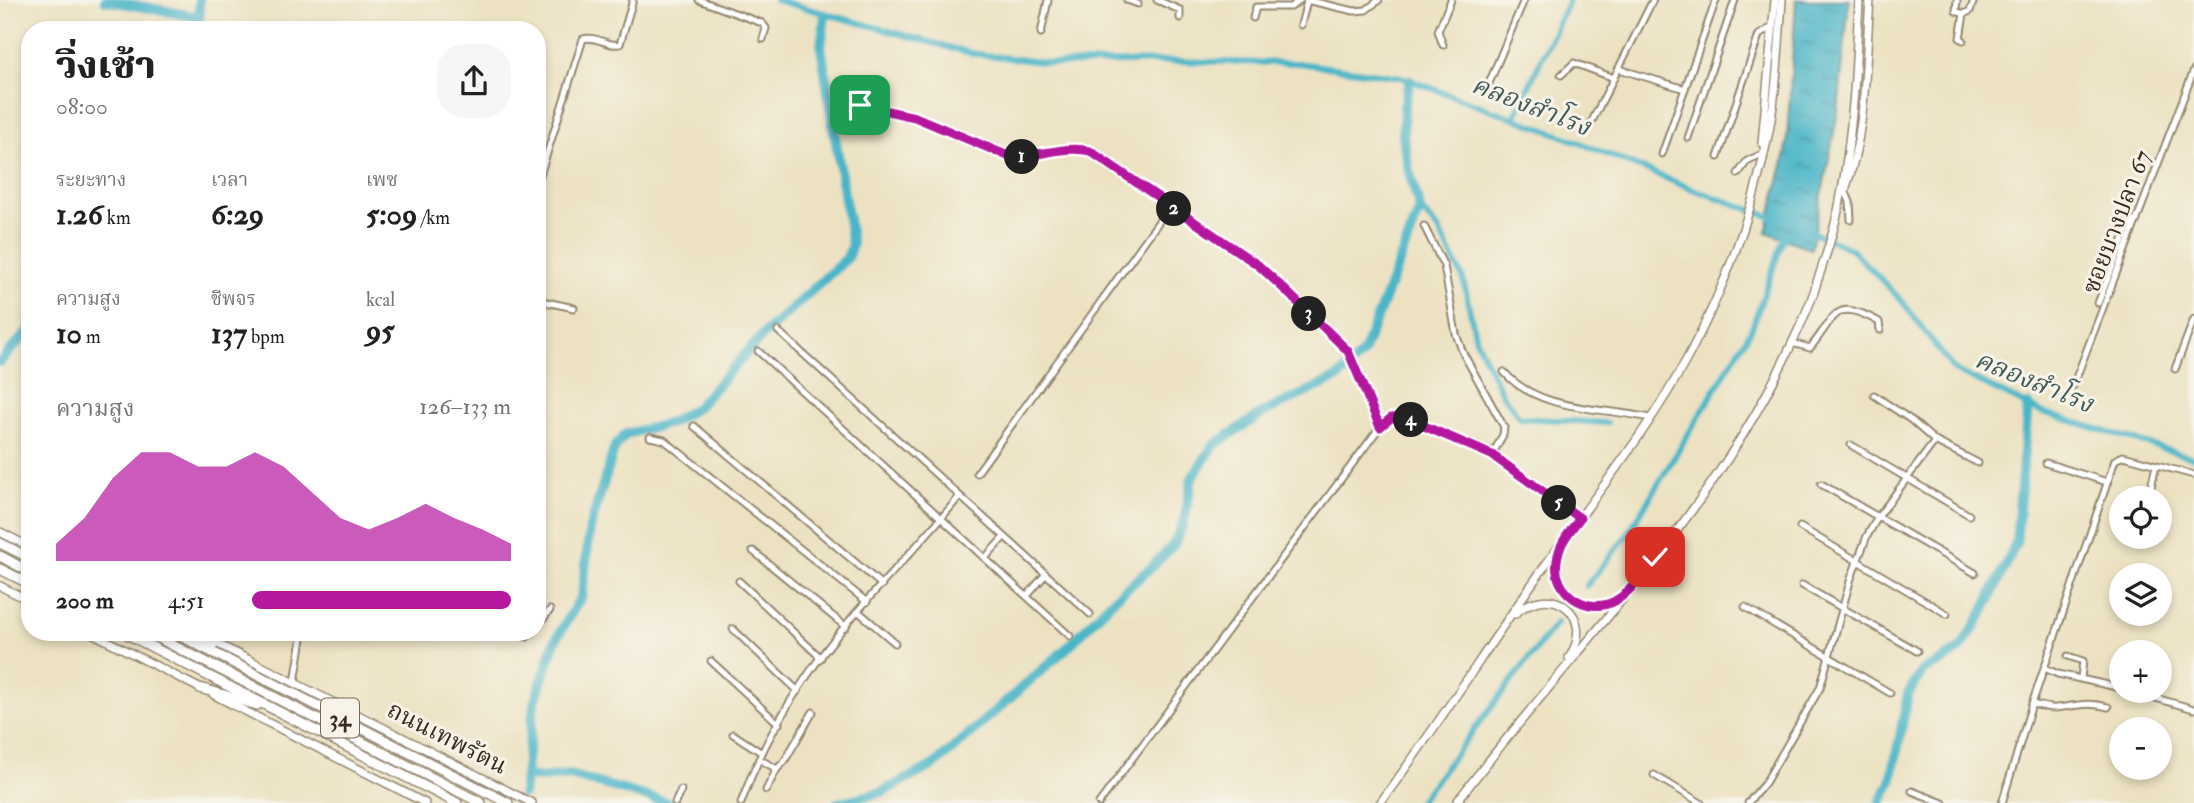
<!DOCTYPE html>
<html lang="th">
<meta charset="utf-8">
<style>
body{margin:0;font-family:"IM FELL Double Pica","Noto Serif Thai",serif;background:#f6f6f6;color:#222;height:100vh;display:flex;flex-direction:column;font-size:26px;white-space:nowrap}
*{box-sizing:border-box;margin:0}
p{font-size:23px;color:#767676}
.icon{flex:none;width:38px;height:38px;fill:none;stroke:currentColor;stroke-width:2;stroke-linecap:round;stroke-linejoin:round}
.map{position:relative;flex:1;overflow:hidden}
.drawer{position:absolute;left:21px;top:21px;width:525px;height:620px;display:flex;flex-direction:column;background:#fff;border-radius:28px;box-shadow:0 4px 10px #0003}
.drawer>*{flex:none}
.fabs{position:absolute;left:2109px;top:486px;display:grid;gap:14px}
.fabs a{display:grid;place-items:center;width:63px;height:63px;border-radius:50%;background:#fff;box-shadow:0 4px 10px #0003;font-size:35px}
.pin{position:absolute;display:grid;place-items:center;width:60px;height:60px;color:#fff;margin:-30px;border-radius:14px;box-shadow:0 4px 10px #0006}
.km{position:absolute;width:35px;height:35px;margin:-18px;border-radius:50%;background:#222;color:#fff;font-size:19px;line-height:35px;text-align:center}
.round{display:grid;place-items:center;flex:none;width:74px;height:74px;border-radius:28px;background:#f6f6f6}
.summary{display:flex;align-items:center;justify-content:space-between;height:119px;padding:0 35px}
h1{font-size:38px;font-weight:800;line-height:52px}
.stats{display:grid;grid-template-columns:repeat(3,1fr);gap:10px;height:119px;padding:7px 35px}
.stats div{display:grid;align-content:center}
.stats b{font-size:30px;font-weight:800}
.stats small{font-size:19px;font-weight:400}
.stats p{font-size:19px}
.chart{height:196px;padding:14px 35px}
.chart p{display:flex;justify-content:space-between}
.chart svg{width:100%;height:126px;margin-top:7px;fill:#b5179e;opacity:.7}
ul{padding:0 35px;list-style:none;font-size:23px}
li{display:grid;grid-template-columns:112px 84px 1fr;align-items:center;height:52px}
li i{height:18px;border-radius:9px;background:#b5179e}
.map>svg:first-child{display:block}
.water{fill:url(#water-ripples);stroke:#427073;stroke-width:2}
.lines{fill:none;stroke-linecap:round;stroke-linejoin:round}
.canal{stroke:#4ab5c8;stroke-width:6}
.river{stroke:#4ab5c8;stroke-width:10}
.street-casing{stroke:#948670;stroke-width:9}
.secondary-casing{stroke:#948670;stroke-width:10}
.highway-casing{stroke:#948670;stroke-width:12}
.street{stroke:#fff;stroke-width:5}
.secondary{stroke:#fff;stroke-width:7}
.highway{stroke:#fff;stroke-width:9}
.route-casing{stroke:#fff;stroke-width:14}
.route{stroke:#b5179e;stroke-width:9}
.labels{text-anchor:middle;dominant-baseline:central;stroke-width:6;stroke-linejoin:round;paint-order:stroke}
.shield{fill:#f7f3e8;stroke:#73665b;stroke-width:2}
.shield-label{font-size:23px;font-weight:bold;fill:#3b2a1e}
.street-label{font-size:24px;fill:#3b2a1e;stroke:#f7f3e8}
.water-label{font-size:26px;font-style:italic;fill:#405b5a;stroke:#f7f3e8}
</style>
<div class="map">
<svg width="2194" height="803" viewBox="0 0 2194 803">
<defs>
<pattern id="water-ripples" width="26" height="14" patternUnits="userSpaceOnUse" patternTransform="scale(1.75)"><rect width="26" height="14" fill="#4ab5c8"/><path d="M2 4q2-2 4 0t4 0M15 11q2-2 4 0t4 0" fill="none" stroke="#3f93a2"/></pattern>
</defs>
<rect width="100%" height="100%" fill="#f7f3e8"/>
<filter id="ink" filterUnits="userSpaceOnUse"><feTurbulence type="fractalNoise" baseFrequency=".0143" numOctaves="2"/><feDisplacementMap in="SourceGraphic" scale="14" xChannelSelector="R" yChannelSelector="G"/><feConvolveMatrix kernelMatrix="1 2 1 2 8 2 1 2 1" color-interpolation-filters="sRGB"/></filter>
<filter id="wash" filterUnits="userSpaceOnUse"><feTurbulence type="fractalNoise" baseFrequency=".00686" numOctaves="4" result="noise"/><feDisplacementMap in="SourceGraphic" scale="28" xChannelSelector="R" yChannelSelector="G"/><feGaussianBlur stdDeviation="1.57" result="paint"/><feColorMatrix in="noise" values="0 0 0 0 0 0 0 0 0 0 0 0 0 0 0 0 0 1.4 0 .05"/><feComposite in="paint" operator="in"/></filter>
<g filter="url(#wash)">
<rect width="100%" height="100%" fill="#ece2c2"/>
<path class="water" d="M1796 0H1849L1838 112 1811 249 1766 232 1786 153Z"/>
<g class="lines">
<g class="canal">
<path d="M776 0 970 53 1057 64 1162 61 1298 63 1401 77 1568 138 1692 189 1777 219"/>
<path d="M1514 118 1569 0"/>
<path d="M1420 209 1438 229 1463 278 1476 340 1502 394 1520 418 1607 423"/>
<path d="M1807 230 1851 249 1901 300 1954 370 2041 412 2194 458"/>
<path d="M1586 586 1628 534 1751 330 1786 232"/>
<path d="M1418 803 1557 622"/>
</g>
<g class="river">
<path d="M105 0 199 17"/>
<path d="M199 0V30"/>
<path d="M0 362 30 329"/>
<path d="M526 776 541 778 570 775 669 803"/>
<path d="M523 794 534 704 555 641 582 595 590 528 615 446 626 434 671 423 697 407 763 335 847 258 852 245 821 47 825 15"/>
<path d="M837 803 882 792 934 765 1068 647 1115 598 1153 566 1174 544 1184 521 1192 478 1214 445 1266 411 1339 377 1363 353 1420 209 1409 171 1403 137 1404 107 1410 80"/>
<path d="M1880 803 1891 782 1908 694 1923 670 1937 664 1961 648 1984 611 2016 543 2028 405"/>
</g>
</g>
</g>
<g filter="url(#ink)">
<g class="lines">
<g class="street-casing">
<g id="street">
<path d="M699 0 762 23 766 28 763 39"/>
<path d="M1127 0 1138 4"/>
<path d="M1157 0 1180 10V18"/>
<path d="M1306 0 1354 11 1366 10 1379 0"/>
<path d="M1957 0 1956 11 1964 14"/>
<path d="M1253 18 1256 7H1291L1300 0"/>
<path d="M1301 25 1307 1"/>
<path d="M1041 33 1048 0"/>
<path d="M1963 40 1960 38 1964 14 1970 11 1974 0"/>
<path d="M1443 45 1438 31 1451 0"/>
<path d="M1619 69 1685 89"/>
<path d="M1561 75 1574 63 1614 78"/>
<path d="M1487 88 1524 0"/>
<path d="M851 91 862 107 915 117 1008 156C1035 159 1064 144 1090 151L1258 265 1283 288 1348 351 1380 427 1099 803"/>
<path d="M1588 129 1653 0"/>
<path d="M1688 138 1735 0"/>
<path d="M1662 154 1716 0"/>
<path d="M1718 157 1759 35 1772 27"/>
<path d="M1738 174 1747 161 1762 154"/>
<path d="M537 185 583 39C596 35 608 47 620 44L633 0"/>
<path d="M1845 190 1850 202 1851 220"/>
<path d="M1424 226 1444 266 1456 334 1463 353 1504 427 1503 435 1492 455"/>
<path d="M537 300 574 308"/>
<path d="M2098 303 2128 228 2132 222 2137 220"/>
<path d="M778 331 1090 614"/>
<path d="M1792 343 1810 348C1836 317 1833 296 1879 322L1880 330"/>
<path d="M758 351 1070 636"/>
<path d="M2175 369 2194 319"/>
<path d="M1504 372C1539 412 1602 407 1650 418"/>
<path d="M2073 386 2194 70"/>
<path d="M1874 395 1911 420 1935 441 1978 463"/>
<path d="M694 426 882 585"/>
<path d="M1380 427 1391 418 1403 417 1492 455 1580 518"/>
<path d="M650 437 664 440 867 602"/>
<path d="M1851 445 1969 515"/>
<path d="M2046 463 2107 482"/>
<path d="M977 473 1170 206"/>
<path d="M1821 484 1975 573"/>
<path d="M2151 487 2156 465"/>
<path d="M1800 527 1947 614"/>
<path d="M753 551 846 627"/>
<path d="M985 558 1004 537"/>
<path d="M739 581 821 658"/>
<path d="M1802 585 1917 651"/>
<path d="M1027 596 1045 575"/>
<path d="M1745 607 1890 693"/>
<path d="M859 612 895 643"/>
<path d="M537 627 550 610"/>
<path d="M733 629 798 691"/>
<path d="M510 632 527 637 533 632"/>
<path d="M2068 656 2083 661 2081 678"/>
<path d="M711 661 779 724"/>
<path d="M2044 668 2058 674 2121 688"/>
<path d="M295 682 303 632"/>
<path d="M2131 691 2194 709"/>
<path d="M2032 704C2039 705 2049 709 2056 708 2078 706 2085 701 2108 707"/>
<path d="M733 734 762 753"/>
<path d="M759 759 777 769 784 762 813 712"/>
<path d="M1654 775 1701 803"/>
<path d="M766 790 777 769"/>
<path d="M1912 791 1943 803"/>
<path d="M675 803 681 790"/>
<path d="M741 803C757 758 780 715 807 676 851 611 910 557 959 497"/>
<path d="M1748 803 1765 783 1820 688 1851 578 1867 536 1878 517 1935 441"/>
<path d="M2002 803 2032 704 2115 460 2123 456 2131 458 2194 475"/>
</g>
</g>
<g class="secondary-casing">
<g id="secondary">
<path d="M1762 143 1775 0"/>
<path d="M1845 190C1867 130 1865 63 1870 0"/>
<path d="M0 532 30 547"/>
<path d="M1561 547C1546 588 1586 624 1622 596"/>
<path d="M0 586 30 601"/>
<path d="M1515 614C1551 580 1597 615 1569 658"/>
<path d="M90 632 203 690"/>
<path d="M202 636 532 803"/>
<path d="M214 695 425 803"/>
<path d="M1380 803C1435 730 1484 652 1537 577 1588 504 1647 434 1689 355 1726 285 1754 209 1769 131 1777 88 1779 44 1782 0"/>
<path d="M1456 803C1567 655 1706 524 1786 356 1797 332 1810 308 1817 282 1826 256 1835 228 1840 201 1853 134 1856 67 1859 0"/>
</g>
</g>
<g class="highway-casing">
<g id="highway">
<path d="M0 543 30 558"/>
<path d="M0 556 30 572"/>
<path d="M0 569 30 584"/>
<path d="M123 632 457 803"/>
<path d="M147 632 481 803"/>
<path d="M173 632 508 803"/>
<path d="M191 632 212 647"/>
<path d="M200 688 257 705"/>
</g>
</g>
<use href="#street" class="street"/>
<use href="#secondary" class="secondary"/>
<use href="#highway" class="highway"/>
</g>
</g>
<g class="lines" filter="url(#ink)">
<g class="route-casing">
<path id="route" d="M860 105 915 117 1008 156C1035 159 1064 144 1090 151L1258 265 1283 288 1348 351 1380 427 1391 418 1403 417 1492 455 1580 518C1570 531 1559 543 1557 561 1552 592 1587 616 1615 601 1632 591 1643 573 1655 557"/>
</g>
<use href="#route" class="route"/>
</g>
<g class="labels">
<rect class="shield" x="321" y="698.5" width="38" height="39" rx="5"/>
<g class="shield-label">
<text x="340" y="718">34</text>
</g>
<g class="street-label">
<text transform="translate(2117 222) rotate(-69)">ซอยบางปลา 67</text>
<text transform="translate(447 738) rotate(27)">ถนนเทพรัตน</text>
</g>
<g class="water-label">
<text transform="translate(1531 106) rotate(21)">คลองสำโรง</text>
<text transform="translate(2034 382) rotate(22)">คลองสำโรง</text>
</g>
</g>
</svg>
<div class="fabs">
<a><svg class="icon" aria-label="locate" viewBox="0 0 24 24"><circle cx="12" cy="12" r="6"/><path d="M12 2v4M12 18v4M2 12h4M18 12h4"/></svg></a>
<a><svg class="icon" aria-label="layers" viewBox="0 0 24 24"><path d="M12 4l9 5-9 5-9-5zM3 14l9 5 9-5"/></svg></a>
<a>+</a>
<a>−</a>
</div>
<div class="pin" style="left:860px;top:105px;background:#1e9e55"><svg class="icon" aria-label="arrive" viewBox="0 0 24 24"><path d="M6 21V4h12l-3 4 3 4H6"/></svg></div>
<div class="pin" style="left:1655px;top:557px;background:#d93025"><svg class="icon" aria-label="check" viewBox="0 0 24 24"><path d="M5 12l5 5 9-10"/></svg></div>
<b class="km" style="left:1022px;top:157px">1</b>
<b class="km" style="left:1174px;top:209px">2</b>
<b class="km" style="left:1309px;top:314px">3</b>
<b class="km" style="left:1411px;top:420px">4</b>
<b class="km" style="left:1559px;top:503px">5</b>
<section class="drawer">
<div class="summary"><div><h1>วิ่งเช้า</h1><p>08:00</p></div><a class="round"><svg class="icon" aria-label="share" viewBox="0 0 24 24"><path d="M12 15V3M7 8l5-5 5 5M5 13v7h14v-7"/></svg></a></div>
<div class="stats">
<div><p>ระยะทาง</p><b>1.26<small> km</small></b></div>
<div><p>เวลา</p><b>6:29</b></div>
<div><p>เพซ</p><b>5:09<small> /km</small></b></div>
</div>
<div class="stats">
<div><p>ความสูง</p><b>10<small> m</small></b></div>
<div><p>ชีพจร</p><b>137<small> bpm</small></b></div>
<div><p>kcal</p><b>95</b></div>
</div>
<div class="chart"><p><span>ความสูง</span>126–133 m</p>
<svg viewBox="0 0 160 44" preserveAspectRatio="none"><path d="M0 44V38L10 29L20 15L30 6L40 6L50 11L60 11L70 6L80 11L90 20L100 29L110 33L120 29L130 24L140 29L150 33L160 38V44z"/></svg>
</div>
<ul>
<li><b>200 m</b>4:51<i style="width:100%"></i></li>
</ul>
</section>
</div>
